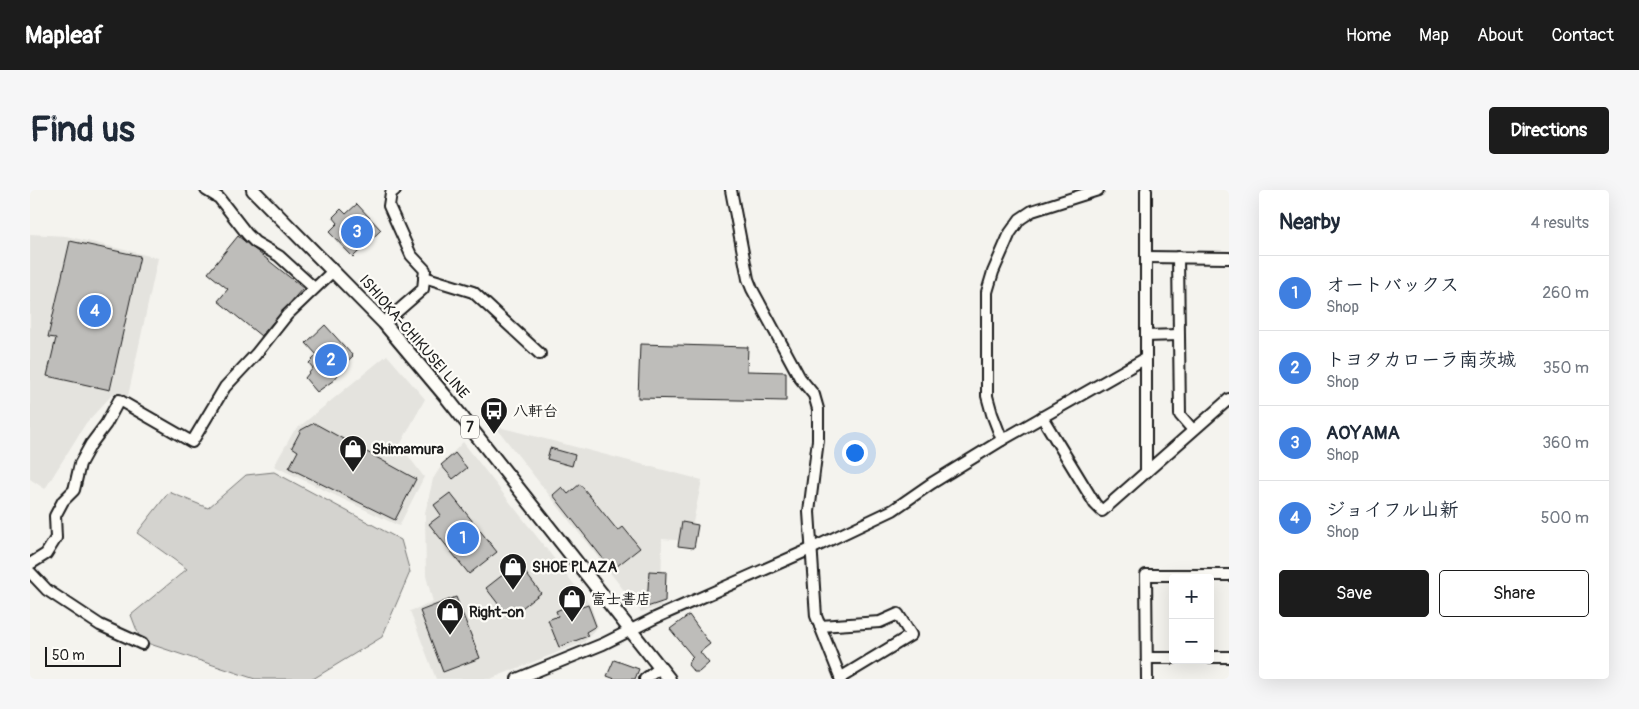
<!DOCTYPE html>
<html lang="en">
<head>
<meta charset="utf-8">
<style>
  body { margin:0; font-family:Pangolin,"Klee One",sans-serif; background:#f6f6f7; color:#1f2937 }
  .controls { position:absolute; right:15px; bottom:15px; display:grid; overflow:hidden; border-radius:5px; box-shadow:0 5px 20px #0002 }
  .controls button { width:45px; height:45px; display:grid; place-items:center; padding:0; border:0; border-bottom:1px solid #e0e1e3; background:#fff; color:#1f2937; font:25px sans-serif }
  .scale { position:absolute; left:15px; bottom:12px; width:76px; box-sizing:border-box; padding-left:5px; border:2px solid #1c1c1c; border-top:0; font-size:14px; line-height:18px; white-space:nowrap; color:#1c1c1c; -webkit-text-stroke:4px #fdfcf7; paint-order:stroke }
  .you { position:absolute; left:824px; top:262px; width:18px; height:18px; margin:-12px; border:4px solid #fff; border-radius:50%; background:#1a73e8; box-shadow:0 0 0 8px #1a73e833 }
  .badge { display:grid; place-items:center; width:32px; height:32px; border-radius:50%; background:#1c1c1c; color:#fff; font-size:16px; font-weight:700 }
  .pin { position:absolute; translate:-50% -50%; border:2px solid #fff; box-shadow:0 1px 5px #0006 }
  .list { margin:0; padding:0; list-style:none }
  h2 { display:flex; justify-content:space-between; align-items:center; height:65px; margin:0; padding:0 20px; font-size:21px }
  h2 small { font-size:16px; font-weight:400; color:#747a83 }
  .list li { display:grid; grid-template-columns:32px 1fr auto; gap:15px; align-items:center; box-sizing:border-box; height:75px; padding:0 20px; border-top:1px solid #e0e1e3 }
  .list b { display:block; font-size:19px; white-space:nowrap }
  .list p { margin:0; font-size:16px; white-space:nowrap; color:#747a83 }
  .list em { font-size:16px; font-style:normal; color:#747a83 }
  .actions { display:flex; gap:10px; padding:15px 20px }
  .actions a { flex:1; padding:11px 0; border:1px solid #1c1c1c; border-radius:5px; text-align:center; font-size:18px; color:#1c1c1c }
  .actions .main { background:#1c1c1c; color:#fff }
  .map { position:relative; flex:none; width:1199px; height:489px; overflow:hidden; border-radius:5px }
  header { display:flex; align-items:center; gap:30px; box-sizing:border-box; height:70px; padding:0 25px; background:#1c1c1c; color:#fff }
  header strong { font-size:24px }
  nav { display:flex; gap:28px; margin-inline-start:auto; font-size:18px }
  .intro { display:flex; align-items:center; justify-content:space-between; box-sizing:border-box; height:120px; padding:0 30px }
  h1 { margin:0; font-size:35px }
  .button { padding:12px 22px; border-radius:5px; background:#1c1c1c; color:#fff; font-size:18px; font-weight:700 }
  main { display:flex; gap:30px; padding:0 30px }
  aside { flex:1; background:#fff; border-radius:5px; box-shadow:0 5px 20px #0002 }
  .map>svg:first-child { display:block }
  .built { fill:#e4e3de }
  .green { fill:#d4d3cf; stroke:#787876 }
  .building { fill:#bebdba; stroke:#1c1c1c }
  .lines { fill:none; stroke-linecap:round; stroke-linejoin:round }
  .minor-casing { stroke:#1c1c1c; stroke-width:14 }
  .major-casing { stroke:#1c1c1c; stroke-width:16 }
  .minor { stroke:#fdfcf7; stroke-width:10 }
  .major { stroke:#fdfcf7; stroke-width:12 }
  .labels { text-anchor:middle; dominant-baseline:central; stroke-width:4.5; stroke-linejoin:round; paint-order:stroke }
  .shield { fill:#fdfcf7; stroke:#605f5e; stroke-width:1 }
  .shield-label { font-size:14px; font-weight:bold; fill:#1c1c1c }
  .street-label { font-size:15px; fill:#1c1c1c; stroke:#fdfcf7 }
  .poi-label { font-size:15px; font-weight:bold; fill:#1c1c1c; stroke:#fdfcf7; text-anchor:start }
</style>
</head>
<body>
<header>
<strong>Mapleaf</strong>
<nav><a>Home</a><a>Map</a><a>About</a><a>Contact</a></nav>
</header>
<div class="intro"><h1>Find us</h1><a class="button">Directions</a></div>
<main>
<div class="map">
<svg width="1199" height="489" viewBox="0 0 1199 489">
  <rect width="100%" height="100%" fill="#f4f3ee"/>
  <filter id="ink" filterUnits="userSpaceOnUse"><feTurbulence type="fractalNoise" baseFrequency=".02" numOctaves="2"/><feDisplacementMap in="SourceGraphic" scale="10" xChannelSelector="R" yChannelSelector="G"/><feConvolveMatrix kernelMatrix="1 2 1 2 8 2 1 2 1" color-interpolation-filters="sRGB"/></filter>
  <g filter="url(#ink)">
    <g class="built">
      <path d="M0 44 36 46 128 68 98 206 82 205 56 233 15 299 0 289Z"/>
      <path d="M357 165 395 209 370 255 394 287 369 336 244 276 264 241Z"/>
      <path d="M465 236 672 290 659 351 632 349 631 417 611 422Z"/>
      <path d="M433 252 561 416 568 437 554 452 460 489H406L380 421 403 412 396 386 395 323 403 289 413 273Z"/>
    </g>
    <path class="green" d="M244 282 371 350 380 382 352 447 283 489H225L111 451 101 425 157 379 107 343 139 302 178 318 216 285Z"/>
    <g class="building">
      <path d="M327 14 351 40 323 67 299 42 308 33 303 27 311 19 316 24Z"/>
      <path d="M208 46 273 98 231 146 188 111 198 99 178 83Z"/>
      <path d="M40 51 110 66 80 200 17 186 26 148 18 147Z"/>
      <path d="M295 135 323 166 309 179 311 181 304 190 287 202 275 188 283 178 279 173 287 165 276 153Z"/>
      <path d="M610 154 718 157 717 181 756 182V211L608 208Z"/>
      <path d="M284 233 386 289 365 330 259 278 268 261 262 257 271 240Z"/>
      <path d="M520 258 545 265 542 276 517 269Z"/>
      <path d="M425 263 437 278 423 289 411 275Z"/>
      <path d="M550 294 588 341 593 337 610 358 582 380 523 305 532 297 538 304Z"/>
      <path d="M420 303 467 362 439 384 399 334 411 325 404 315Z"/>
      <path d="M652 332 668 335 664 358 648 356Z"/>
      <path d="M488 373 511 403 479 428 456 398Z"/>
      <path d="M619 381 636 382 635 411 617 417Z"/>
      <path d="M426 407 450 468 413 482 390 421Z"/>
      <path d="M547 412 549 418 558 415 566 436 556 442 558 446 529 457 518 430 528 426 526 421Z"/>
      <path d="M659 425 680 454 670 462 679 473 669 482H664L658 475 659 471 663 467 640 439Z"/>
      <path d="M584 470 609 479 605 489H585L577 486Z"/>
    </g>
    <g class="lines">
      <defs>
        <g id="minor">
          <path d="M176 0 189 8 217 44 225 52 249 66 284 98"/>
          <path d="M701 0 718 89 722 99 770 188 784 205 788 219V250L779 322 785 412 786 426 811 489"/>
          <path d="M1116 0V282"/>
          <path d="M1116 67 1199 68"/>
          <path d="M1148 67 1150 225 1163 240"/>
          <path d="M394 87 443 102 510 164"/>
          <path d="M354 133 393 99 395 80 381 65 359 16 361 3 365 0"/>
          <path d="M1116 146 1148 145"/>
          <path d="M1012 227 1065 314 1072 321 1199 209"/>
          <path d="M972 250 962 224 957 206V102L963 82 980 43 990 29 1002 21 1068 0"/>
          <path d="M0 374 16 364 26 348 25 326 33 311 44 300 50 274 61 254 76 234 89 210 162 252 195 197 226 164 257 125 303 81"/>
          <path d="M0 382 17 400 70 435 112 454"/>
          <path d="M790 436 850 432 868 424 881 445 810 488"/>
          <path d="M1180 467H1199"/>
          <path d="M1117 468H1143"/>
          <path d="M487 489 573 454 625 428 783 358 863 320 902 293 972 250 1116 168"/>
          <path d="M615 489 630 478"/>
          <path d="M1117 489 1116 385H1199"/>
        </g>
        <path id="major" d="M223 0 354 133 417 208 639 489"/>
      </defs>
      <use href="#minor" class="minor-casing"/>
      <use href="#major" class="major-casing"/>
      <use href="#minor" class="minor"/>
      <use href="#major" class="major"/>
    </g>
  </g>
  <defs>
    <symbol id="bus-pin" viewBox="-11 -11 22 30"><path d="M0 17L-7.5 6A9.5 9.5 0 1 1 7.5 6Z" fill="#1c1c1c" stroke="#fdfcf7"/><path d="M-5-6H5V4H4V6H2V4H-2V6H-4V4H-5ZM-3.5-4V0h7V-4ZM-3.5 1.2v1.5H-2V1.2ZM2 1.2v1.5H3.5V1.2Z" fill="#fff"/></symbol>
    <symbol id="shop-pin" viewBox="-11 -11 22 30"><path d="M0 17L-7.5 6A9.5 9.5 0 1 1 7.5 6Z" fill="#1c1c1c" stroke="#fdfcf7"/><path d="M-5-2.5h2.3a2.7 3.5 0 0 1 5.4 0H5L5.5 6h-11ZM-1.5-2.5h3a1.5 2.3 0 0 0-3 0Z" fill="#fff"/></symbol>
  </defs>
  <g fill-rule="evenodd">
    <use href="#bus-pin" x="448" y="205" width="32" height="43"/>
    <use href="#shop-pin" x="307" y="243" width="32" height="43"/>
    <use href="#shop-pin" x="467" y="361" width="32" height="43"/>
    <use href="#shop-pin" x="526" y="393" width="32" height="43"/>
    <use href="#shop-pin" x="404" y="406" width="32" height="43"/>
  </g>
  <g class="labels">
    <rect class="shield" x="431" y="225.5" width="18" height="23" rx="4"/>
    <g class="shield-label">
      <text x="440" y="237">7</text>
    </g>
    <g class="street-label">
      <text transform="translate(384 147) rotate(49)">ISHIOKA-CHIKUSEI LINE</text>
    </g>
    <g class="poi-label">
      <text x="483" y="221">八軒台</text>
      <text x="342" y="259">Shimamura</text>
      <text x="502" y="377">SHOE PLAZA</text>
      <text x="561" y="409">富士書店</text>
      <text x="439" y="422">Right-on</text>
    </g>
  </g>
</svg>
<div class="controls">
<button>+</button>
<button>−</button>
</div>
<div class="scale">50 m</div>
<div class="you"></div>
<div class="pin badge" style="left:433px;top:348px;background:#3f7fe0">1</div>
<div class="pin badge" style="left:301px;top:170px;background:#3f7fe0">2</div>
<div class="pin badge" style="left:327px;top:42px;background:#3f7fe0">3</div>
<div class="pin badge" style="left:65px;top:121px;background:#3f7fe0">4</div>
</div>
<aside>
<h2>Nearby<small>4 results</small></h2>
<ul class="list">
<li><span class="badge" style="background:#3f7fe0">1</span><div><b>オートバックス</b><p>Shop</p></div><em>260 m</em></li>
<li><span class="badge" style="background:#3f7fe0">2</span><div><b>トヨタカローラ南茨城</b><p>Shop</p></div><em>350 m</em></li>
<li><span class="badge" style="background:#3f7fe0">3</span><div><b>AOYAMA</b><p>Shop</p></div><em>360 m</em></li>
<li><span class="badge" style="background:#3f7fe0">4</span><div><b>ジョイフル山新</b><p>Shop</p></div><em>500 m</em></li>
</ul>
<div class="actions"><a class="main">Save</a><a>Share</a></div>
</aside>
</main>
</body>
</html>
